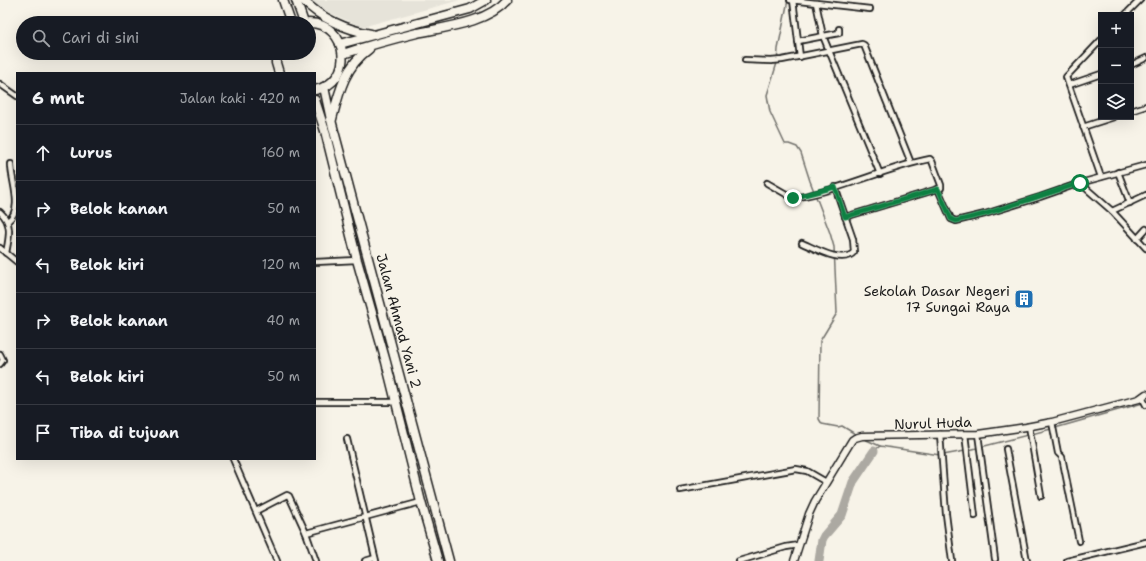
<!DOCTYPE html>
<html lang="id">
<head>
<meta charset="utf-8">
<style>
  body { margin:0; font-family:"Shantell Sans",sans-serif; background:#20242c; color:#f1f3f6 }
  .controls { position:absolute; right:12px; top:12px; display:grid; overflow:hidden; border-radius:0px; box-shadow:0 4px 16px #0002 }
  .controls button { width:36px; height:36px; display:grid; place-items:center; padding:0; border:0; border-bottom:1px solid #363941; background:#171b24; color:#f1f3f6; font:20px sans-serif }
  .stop { position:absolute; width:12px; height:12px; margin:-9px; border:3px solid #0b8043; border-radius:50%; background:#fff }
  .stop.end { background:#0b8043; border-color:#fff; box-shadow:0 1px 4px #0008 }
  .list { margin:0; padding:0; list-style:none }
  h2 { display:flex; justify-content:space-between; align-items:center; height:52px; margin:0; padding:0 16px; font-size:17px }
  h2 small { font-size:13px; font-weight:400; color:#9ea1a6 }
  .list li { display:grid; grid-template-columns:26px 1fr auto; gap:12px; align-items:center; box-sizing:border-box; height:56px; padding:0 16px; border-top:1px solid #363941 }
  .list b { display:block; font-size:15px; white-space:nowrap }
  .list em { font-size:13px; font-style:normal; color:#9ea1a6 }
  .icon { flex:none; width:22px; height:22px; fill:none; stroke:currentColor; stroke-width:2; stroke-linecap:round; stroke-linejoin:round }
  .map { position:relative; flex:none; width:1146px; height:561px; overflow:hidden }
  .search { position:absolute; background:#171b24; box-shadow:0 4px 16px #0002; left:16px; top:16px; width:300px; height:44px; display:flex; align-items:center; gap:10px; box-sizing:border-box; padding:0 14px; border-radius:22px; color:#9ea1a6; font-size:15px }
  .panel { position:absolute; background:#171b24; box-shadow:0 4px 16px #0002; left:16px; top:72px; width:300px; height:388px; border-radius:0px }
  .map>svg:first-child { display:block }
  .built { fill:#e6e3d9 }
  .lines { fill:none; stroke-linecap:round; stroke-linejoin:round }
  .stream { stroke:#72716c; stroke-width:1.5 }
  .river { stroke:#aca9a2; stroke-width:9 }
  .street-casing { stroke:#1c1c1c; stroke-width:8 }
  .secondary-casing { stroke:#1c1c1c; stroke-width:9 }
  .highway-casing { stroke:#1c1c1c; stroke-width:11 }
  .street { stroke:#f7f3e8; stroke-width:4.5 }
  .secondary { stroke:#f7f3e8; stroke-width:6 }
  .highway { stroke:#f7f3e8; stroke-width:8 }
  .route { stroke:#0b8043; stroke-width:5 }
  .labels { text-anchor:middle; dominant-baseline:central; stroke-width:3; stroke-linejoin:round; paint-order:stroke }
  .poi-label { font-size:14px; fill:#1c1c1c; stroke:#f7f3e8; text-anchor:end }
  .street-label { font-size:14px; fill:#1c1c1c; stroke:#f7f3e8 }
</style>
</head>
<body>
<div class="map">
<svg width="1146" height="561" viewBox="0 0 1146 561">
  <rect width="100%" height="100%" fill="#f7f3e8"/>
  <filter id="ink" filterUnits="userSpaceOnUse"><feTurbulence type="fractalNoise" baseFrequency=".025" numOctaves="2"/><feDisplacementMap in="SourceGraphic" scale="8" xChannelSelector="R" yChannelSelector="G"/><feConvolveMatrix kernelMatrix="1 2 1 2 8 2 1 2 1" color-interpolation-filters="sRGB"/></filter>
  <g filter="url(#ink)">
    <path class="built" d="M306 0H460L362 27 316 7Z"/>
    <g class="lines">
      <g class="stream">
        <path d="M788 0 778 49 777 63 767 95 770 112 785 144H789L797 147 801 153 810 181 830 233 834 247 837 313 820 341 819 419 822 424 838 427 842 426 857 435"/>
        <path d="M862 438 880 446"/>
        <path d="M969 450 1055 428 1143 403"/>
        <path d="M874 451 880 446 940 455"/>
        <path d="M943 455 965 451"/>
      </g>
      <path class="river" d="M819 561 822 540 824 536 842 515 853 482 874 451"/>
      <defs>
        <g id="street">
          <path d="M790 0 870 9"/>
          <path d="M793 0 800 57"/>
          <path d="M816 3 823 36 880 174"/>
          <path d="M1125 15 1140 0"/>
          <path d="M798 41 839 33V29"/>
          <path d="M745 60 771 61 782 60 862 44 864 45 911 163"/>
          <path d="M1131 65 1146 58"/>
          <path d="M0 84 17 96"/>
          <path d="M1069 85 1101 74"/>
          <path d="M1131 111 1146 106"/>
          <path d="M1083 127 1114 117"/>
          <path d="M1118 172 1130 203"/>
          <path d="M1101 177 1066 77 1101 40"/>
          <path d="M767 183 793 198C840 191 884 168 930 159L932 161 941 185V188L845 217"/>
          <path d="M1080 183 1112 211 1146 248"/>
          <path d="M938 189 951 219 956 221 985 214 1040 197 1080 183 1146 165"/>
          <path d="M1112 211 1146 195"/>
          <path d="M0 212C13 223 9 238 6 253"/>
          <path d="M8 221C24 208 11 182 11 164"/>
          <path d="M1137 239 1146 229"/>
          <path d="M802 243C814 248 843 265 854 252L853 239 835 187"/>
          <path d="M0 248 17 262"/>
          <path d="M315 262 357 260"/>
          <path d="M0 354 3 360 0 364"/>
          <path d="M1142 397 1146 405"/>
          <path d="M315 402H396"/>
          <path d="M1052 422 1058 453 1062 457 1079 541"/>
          <path d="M1029 426 1041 496"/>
          <path d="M940 434 946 514 952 561"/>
          <path d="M965 434 975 516"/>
          <path d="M978 434 995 559"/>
          <path d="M347 439 376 561"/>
          <path d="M1006 449 1027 561"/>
          <path d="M233 459 277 561"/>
          <path d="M680 490 796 469 807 471 826 482"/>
          <path d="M256 511 287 495 289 496 306 533 316 561"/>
          <path d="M306 533 421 502"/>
          <path d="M365 561 375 558"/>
          <path d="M739 561 786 547 799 545"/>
          <path d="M1067 561 1146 542"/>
        </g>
        <path id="secondary" d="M794 561 809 514 815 501 852 440 855 438 862 436 978 434 1026 427 1052 422 1120 404 1139 399 1146 394"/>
        <g id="highway">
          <path d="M283 0 291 23"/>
          <path d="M296 0 304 23"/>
          <path d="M303 0C320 18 347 30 371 34"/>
          <path d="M309 23C349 23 356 82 315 90"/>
          <path d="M340 44 470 9 486 0"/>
          <path d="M276 53V63L279 73"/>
          <path d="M343 54C367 46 392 39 417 33 445 27 487 23 507 0"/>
          <path d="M324 87 331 120 449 561"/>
          <path d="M315 100 325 131 357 260 386 362 421 502 438 561"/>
          <path d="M332 119C339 92 345 66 369 49"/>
        </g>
      </defs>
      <use href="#street" class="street-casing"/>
      <use href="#secondary" class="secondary-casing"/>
      <use href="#highway" class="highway-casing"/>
      <use href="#street" class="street"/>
      <use href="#secondary" class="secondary"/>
      <use href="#highway" class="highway"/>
    </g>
  </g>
  <g class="lines" filter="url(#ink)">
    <path class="route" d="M793 198 835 187 845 217 938 189 951 219 956 221 985 214 1080 183"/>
  </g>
  <defs>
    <symbol id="building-square" viewBox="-11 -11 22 22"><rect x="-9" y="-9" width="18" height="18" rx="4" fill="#1f6fb2" stroke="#f7f3e8"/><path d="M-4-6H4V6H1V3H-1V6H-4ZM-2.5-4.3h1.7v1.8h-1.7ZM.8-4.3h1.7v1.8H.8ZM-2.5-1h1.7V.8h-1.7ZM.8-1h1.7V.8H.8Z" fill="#fff"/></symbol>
  </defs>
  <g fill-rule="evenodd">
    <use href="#building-square" x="1013" y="288" width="22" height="22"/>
  </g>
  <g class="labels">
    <g class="poi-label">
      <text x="1010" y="291">Sekolah Dasar Negeri<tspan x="1010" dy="16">17 Sungai Raya</tspan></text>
    </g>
    <g class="street-label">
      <text transform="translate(399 321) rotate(75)">Jalan Ahmad Yani 2</text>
      <text transform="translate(933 423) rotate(-2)">Nurul Huda</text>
    </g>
  </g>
</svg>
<div class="controls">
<button>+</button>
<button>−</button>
<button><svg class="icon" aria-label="layers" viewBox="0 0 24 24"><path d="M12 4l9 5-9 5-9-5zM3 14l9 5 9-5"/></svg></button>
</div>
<div class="stop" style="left:1080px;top:183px"></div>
<div class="stop end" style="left:793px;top:198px"></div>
<div class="search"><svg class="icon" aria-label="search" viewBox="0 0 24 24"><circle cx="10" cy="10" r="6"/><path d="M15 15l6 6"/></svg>Cari di sini</div>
<section class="panel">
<h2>6 mnt<small>Jalan kaki · 420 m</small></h2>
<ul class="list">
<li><svg class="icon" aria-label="ahead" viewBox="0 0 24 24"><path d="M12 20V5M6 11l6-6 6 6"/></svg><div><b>Lurus</b></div><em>160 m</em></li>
<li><svg class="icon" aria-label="right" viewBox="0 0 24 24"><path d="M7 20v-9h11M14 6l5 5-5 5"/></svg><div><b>Belok kanan</b></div><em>50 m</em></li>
<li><svg class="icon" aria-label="left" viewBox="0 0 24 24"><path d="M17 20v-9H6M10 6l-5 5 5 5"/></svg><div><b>Belok kiri</b></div><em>120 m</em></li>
<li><svg class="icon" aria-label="right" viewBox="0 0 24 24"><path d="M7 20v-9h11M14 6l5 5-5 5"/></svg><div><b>Belok kanan</b></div><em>40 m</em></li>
<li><svg class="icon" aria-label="left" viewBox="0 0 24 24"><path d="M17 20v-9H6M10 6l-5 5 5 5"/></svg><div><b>Belok kiri</b></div><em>50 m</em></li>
<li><svg class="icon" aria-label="arrive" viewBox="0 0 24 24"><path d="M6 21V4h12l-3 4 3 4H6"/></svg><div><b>Tiba di tujuan</b></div></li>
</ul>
</section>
</div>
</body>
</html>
